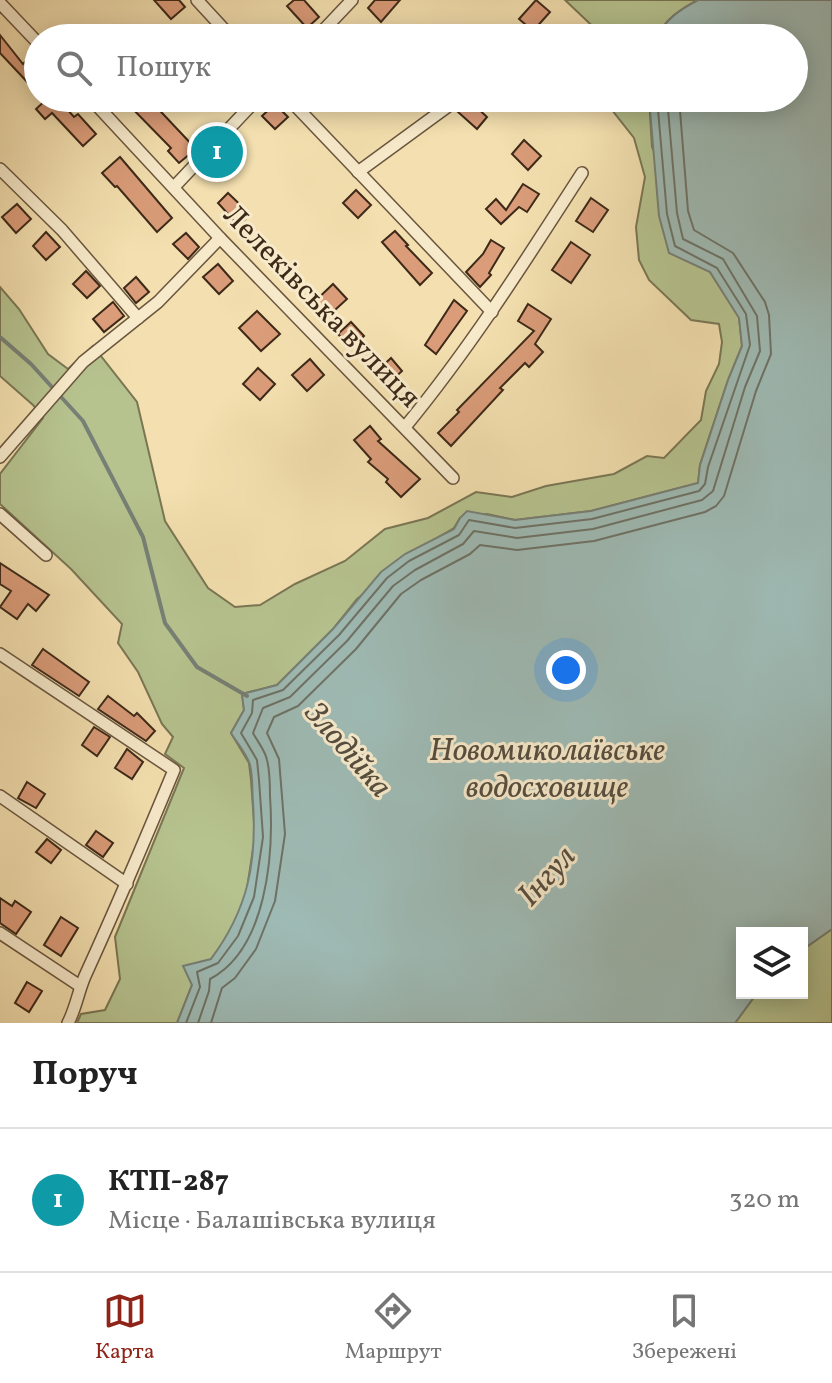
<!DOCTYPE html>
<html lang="uk">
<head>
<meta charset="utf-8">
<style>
  body { margin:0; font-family:Vollkorn,serif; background:#f2f2f2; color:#222 }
  .controls { position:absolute; right:24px; bottom:24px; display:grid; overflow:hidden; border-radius:0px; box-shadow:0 4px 20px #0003 }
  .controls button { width:72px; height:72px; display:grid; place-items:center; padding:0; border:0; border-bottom:2px solid #e0e0e0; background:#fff; color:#222; font:40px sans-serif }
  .you { position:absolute; left:566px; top:670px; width:28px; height:28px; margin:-20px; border:6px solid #fff; border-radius:50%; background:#1a73e8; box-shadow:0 0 0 12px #1a73e833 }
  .badge { display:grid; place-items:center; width:52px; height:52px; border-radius:50%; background:#8f2418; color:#fff; font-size:26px; font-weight:700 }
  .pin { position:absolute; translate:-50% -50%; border:4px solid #fff; box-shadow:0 2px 8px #0006 }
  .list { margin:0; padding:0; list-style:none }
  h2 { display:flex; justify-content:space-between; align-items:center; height:104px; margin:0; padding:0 32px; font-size:34px }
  h2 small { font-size:26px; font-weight:400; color:#767676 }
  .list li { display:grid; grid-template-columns:52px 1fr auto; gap:24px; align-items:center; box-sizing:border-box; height:144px; padding:0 32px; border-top:2px solid #e0e0e0 }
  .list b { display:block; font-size:30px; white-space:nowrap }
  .list p { margin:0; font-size:26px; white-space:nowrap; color:#767676 }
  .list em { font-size:26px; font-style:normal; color:#767676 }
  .icon { flex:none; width:44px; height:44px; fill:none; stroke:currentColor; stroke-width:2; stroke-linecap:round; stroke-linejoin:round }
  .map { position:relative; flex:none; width:832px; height:1023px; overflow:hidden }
  .search { position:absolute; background:#fff; box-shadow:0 4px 20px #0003; left:24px; right:24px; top:24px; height:88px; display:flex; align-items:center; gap:20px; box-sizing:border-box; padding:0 28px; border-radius:44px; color:#767676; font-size:30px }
  .sheet { height:248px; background:#fff }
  nav { display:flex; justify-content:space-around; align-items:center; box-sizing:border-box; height:112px; border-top:2px solid #e0e0e0; background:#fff; font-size:22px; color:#767676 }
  nav a { display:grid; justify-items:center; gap:4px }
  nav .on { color:#8f2418 }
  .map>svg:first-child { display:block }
  .green { fill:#b6c38f; stroke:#7a7654; stroke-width:2 }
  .water { fill:#9ebab4; stroke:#778076; stroke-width:2 }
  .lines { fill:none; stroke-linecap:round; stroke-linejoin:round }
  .shore { stroke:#6e7266; stroke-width:2 }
  .stream { stroke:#778076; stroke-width:4 }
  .building { fill:#da9c79; stroke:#3d2918; stroke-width:2 }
  .minor-casing { stroke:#6a563e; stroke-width:14 }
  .minor { stroke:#f7eacb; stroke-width:11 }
  .labels { text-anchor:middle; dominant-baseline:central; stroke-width:6; stroke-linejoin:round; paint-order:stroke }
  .street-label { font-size:30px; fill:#3d2918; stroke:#f7eacb }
  .water-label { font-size:32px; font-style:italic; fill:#554d3f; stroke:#f7eacb }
</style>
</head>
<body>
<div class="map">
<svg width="832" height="1023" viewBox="0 0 832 1023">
  <rect width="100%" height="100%" fill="#f3dfaf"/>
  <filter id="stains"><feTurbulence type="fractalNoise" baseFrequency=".0025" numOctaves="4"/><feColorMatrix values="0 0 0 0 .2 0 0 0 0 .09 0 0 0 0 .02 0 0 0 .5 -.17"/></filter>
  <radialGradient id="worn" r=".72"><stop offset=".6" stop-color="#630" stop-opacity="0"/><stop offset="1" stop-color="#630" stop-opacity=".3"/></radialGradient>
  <g class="green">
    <path d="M565 0H698C679 10 666 19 656 38H605Z"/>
    <path d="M612 98H649L652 147 710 272 739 317 742 346 728 380 700 465 698 483 591 511 515 520 487 514 460 518 454 528 437 538 357 599 333 629 277 685 242 694 244 710 231 733 249 763 251 780 255 836 246 895 231 932 192 985 177 1023H77L81 1014 105 1010 120 979 115 937 184 768 165 754 173 737 162 724 138 672 118 643 122 624 71 569 0 504V474L43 418 33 405 0 376V287L19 309 48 354 68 369 93 346 137 402 165 521 208 588 235 607 260 605 295 584 345 561 385 529 428 518 476 492 512 497 546 486 614 474 647 456 664 458 701 420 706 391 719 364 722 342 719 324 691 320 649 280 639 260 636 227 645 177 634 138 608 105Z"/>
    <path d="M832 929V1023H735L757 993H802V950Z"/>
  </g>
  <path class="water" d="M698 0H832V929L802 950V933H742V993H757L735 1023H177L192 985 183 966 211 959C248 909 257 863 253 802 252 790 253 777 250 765 247 754 237 743 231 733L244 710 242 694 277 685 333 629 381 572 405 554 454 529 460 518 467 511 515 520 591 511 698 483 700 465 728 380 742 346 739 318 710 272 669 253 659 216 649 98H794V38H656C666 19 679 10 698 0Z"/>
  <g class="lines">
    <g class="shore">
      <path d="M186 1023 200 987 197 972 218 963 238 936 254 897 263 837 259 780 257 760 241 733 252 713 253 700 283 690 339 635 387 578 409 561 459 535 469 520 515 528 592 519 699 491 705 484 708 467 750 345 746 314 717 268 675 246 667 214 657 98"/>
      <path d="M198 1023 209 991 210 979C267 949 274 854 270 796 270 785 270 771 267 760 265 750 257 741 253 733L263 708 290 697 347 641 393 586 415 570 463 544 474 531 517 538 593 529 702 500 713 491 745 387 760 351 757 316 723 259 683 239 677 213 667 98"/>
      <path d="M211 1023 222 988 235 978 256 949 275 901 285 834 279 759 267 733 274 717 298 706 356 649 401 594 421 580 470 554 480 545 517 550 594 541 705 512 716 506 724 496 756 391 771 354 769 315 765 302 733 253 694 230 688 211 679 98"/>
    </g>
    <path class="stream" d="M0 337 31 364 83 421 143 537 165 623 197 667 247 696"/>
  </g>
  <g class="building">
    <path d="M154 0H179L185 7 171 19Z"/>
    <path d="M294 0H304L319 17 307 28 287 6Z"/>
    <path d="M375 0H400L381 22 368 8Z"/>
    <path d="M536 0 550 12 533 31 519 19Z"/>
    <path d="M0 35 23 64 29 58 38 68V80L31 86 0 53Z"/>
    <path d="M48 98H57L74 117 78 114 96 134 83 146 52 113 45 119 36 109Z"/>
    <path d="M122 98H148L196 149 179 163 168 151 171 148Z"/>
    <path d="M469 100 487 117 477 129 458 112Z"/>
    <path d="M275 104 288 117 275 129 262 116Z"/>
    <path d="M524 140 541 156 528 170 512 154Z"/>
    <path d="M120 157 172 218 157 232 117 186 115 187 102 173Z"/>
    <path d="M523 184 539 194 527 212 519 207 501 224 486 209 496 199 506 210Z"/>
    <path d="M356 190 371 205 358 218 343 203Z"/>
    <path d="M228 193 250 214 239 226 218 203Z"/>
    <path d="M591 198 608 210 593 232 576 221Z"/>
    <path d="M17 204 31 219 16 233 2 217Z"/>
    <path d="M395 231 408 245 406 246 432 273 420 285 382 242Z"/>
    <path d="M46 232 60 247 46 260 33 246Z"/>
    <path d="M186 233 199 247 188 259 173 244Z"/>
    <path d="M491 240 504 248 489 273 491 275 480 287 466 272 483 254Z"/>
    <path d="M571 242 590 255 571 283 552 270Z"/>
    <path d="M218 264 233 281 219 294 203 277Z"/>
    <path d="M86 271 100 286 87 298 73 284Z"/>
    <path d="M136 277 149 292 136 303 124 288Z"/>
    <path d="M333 284 347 299 325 319 311 305Z"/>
    <path d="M454 300 467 311 436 354 425 345Z"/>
    <path d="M113 302 124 316 104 332 93 319Z"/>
    <path d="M528 304 551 319 535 344 543 352 529 367 525 363 500 388 503 390 451 446 438 433 459 412 457 410 534 331 518 321Z"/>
    <path d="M257 311 280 334 261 351 239 328Z"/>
    <path d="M351 322 364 336 351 348 338 334Z"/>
    <path d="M391 358 402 371 385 387 374 374Z"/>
    <path d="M310 359 324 375 307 391 292 375Z"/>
    <path d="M258 368 275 384 260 400 243 384Z"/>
    <path d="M370 426 381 439 378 441 420 479 401 497 386 482 388 479 368 462 371 459 354 440Z"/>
    <path d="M0 563 49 595 36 611 28 604 17 619 0 607 11 591 0 584Z"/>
    <path d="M43 649 89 682 79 696 32 665Z"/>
    <path d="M108 696 134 716 137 713 155 731 146 741 98 709Z"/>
    <path d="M94 727 110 737 97 756 82 745Z"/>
    <path d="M127 749 143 762 132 779 115 768Z"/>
    <path d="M27 782 45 794 36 808 18 798Z"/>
    <path d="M96 831 113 843 103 857 86 845Z"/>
    <path d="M47 839 61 850 51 863 36 852Z"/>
    <path d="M0 898 12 906 15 901 31 912 16 934 0 923Z"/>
    <path d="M61 917 78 928 61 956 44 945Z"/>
    <path d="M27 982 42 991 29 1012 15 1003Z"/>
  </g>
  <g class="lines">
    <defs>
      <g id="minor">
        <path d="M197 0 232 38"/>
        <path d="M0 3 38 43"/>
        <path d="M316 38 352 0"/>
        <path d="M90 98 220 238 453 478"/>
        <path d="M288 98 492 312"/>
        <path d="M0 169 62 230 138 318"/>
        <path d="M358 172 451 104"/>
        <path d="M174 187 258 98"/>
        <path d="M405 427C471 347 526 260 582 173"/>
        <path d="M0 457 83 362 158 302 220 238"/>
        <path d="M0 514 46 555"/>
        <path d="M0 654 174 770C145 840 116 908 85 976 78 992 76 1008 68 1023"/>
        <path d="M0 796 127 884"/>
        <path d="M0 933 80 986"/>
      </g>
    </defs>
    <use href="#minor" class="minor-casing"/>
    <use href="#minor" class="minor"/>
  </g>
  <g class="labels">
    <g class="street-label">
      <text transform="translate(321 307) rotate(46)">Лелеківська вулиця</text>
    </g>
    <g class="water-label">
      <text transform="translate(347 751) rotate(49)">Злодійка</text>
      <text x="547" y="752">Новомиколаївське<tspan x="547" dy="37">водосховище</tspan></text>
      <text transform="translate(548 877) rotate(-48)">Інгул</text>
    </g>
  </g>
  <rect width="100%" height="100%" filter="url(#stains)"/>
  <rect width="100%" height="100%" fill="url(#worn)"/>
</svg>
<div class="controls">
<button><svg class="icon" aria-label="layers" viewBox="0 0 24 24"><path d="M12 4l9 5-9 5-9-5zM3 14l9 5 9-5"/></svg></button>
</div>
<div class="you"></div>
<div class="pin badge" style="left:217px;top:152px;background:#0f9aa8">1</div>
<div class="search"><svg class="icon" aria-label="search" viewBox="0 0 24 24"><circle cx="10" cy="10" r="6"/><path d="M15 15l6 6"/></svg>Пошук</div>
</div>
<section class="sheet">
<h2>Поруч<small></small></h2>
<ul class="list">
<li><span class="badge" style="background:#0f9aa8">1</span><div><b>КТП-287</b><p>Місце · Балашівська вулиця</p></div><em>320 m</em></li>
</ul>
</section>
<nav>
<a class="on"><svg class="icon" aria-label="map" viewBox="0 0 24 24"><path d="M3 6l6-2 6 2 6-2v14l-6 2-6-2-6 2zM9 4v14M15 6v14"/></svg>Карта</a>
<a><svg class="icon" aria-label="directions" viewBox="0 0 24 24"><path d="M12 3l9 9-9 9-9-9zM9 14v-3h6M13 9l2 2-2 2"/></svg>Маршрут</a>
<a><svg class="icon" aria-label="saved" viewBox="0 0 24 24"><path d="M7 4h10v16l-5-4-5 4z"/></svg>Збережені</a>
</nav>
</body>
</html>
